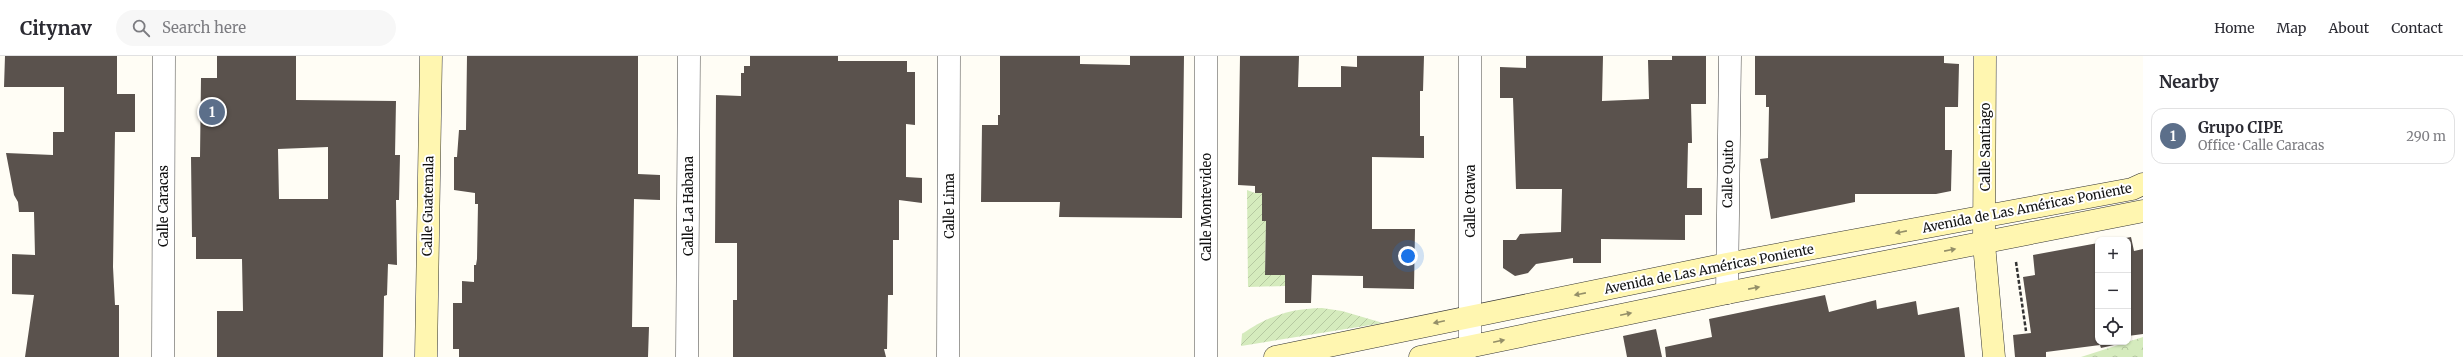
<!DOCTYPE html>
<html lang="en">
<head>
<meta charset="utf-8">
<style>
  body { margin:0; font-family:Merriweather,serif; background:#f7f7f7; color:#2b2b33 }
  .controls { position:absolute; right:12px; bottom:12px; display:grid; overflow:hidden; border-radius:8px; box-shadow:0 1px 3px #0004 }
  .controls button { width:36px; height:36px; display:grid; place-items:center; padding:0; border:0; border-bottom:1px solid #e1e1e2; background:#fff; color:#2b2b33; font:20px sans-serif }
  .you { position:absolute; left:1408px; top:200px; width:14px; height:14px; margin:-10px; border:3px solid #fff; border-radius:50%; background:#1a73e8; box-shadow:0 0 0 6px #1a73e833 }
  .badge { display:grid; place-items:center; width:26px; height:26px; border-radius:50%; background:#0b8043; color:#fff; font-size:13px; font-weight:700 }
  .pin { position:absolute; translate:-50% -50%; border:2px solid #fff; box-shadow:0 1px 4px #0006 }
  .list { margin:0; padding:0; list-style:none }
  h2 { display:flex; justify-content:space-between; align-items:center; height:52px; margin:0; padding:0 16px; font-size:17px }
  h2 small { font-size:13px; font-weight:400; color:#7c7c81 }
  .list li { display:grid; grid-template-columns:26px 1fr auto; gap:12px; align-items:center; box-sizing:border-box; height:56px; margin:0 8px 8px; padding:0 8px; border:1px solid #e1e1e2; border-radius:12px }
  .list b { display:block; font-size:15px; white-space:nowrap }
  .list p { margin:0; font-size:13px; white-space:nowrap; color:#7c7c81 }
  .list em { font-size:13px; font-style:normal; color:#7c7c81 }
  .icon { flex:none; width:22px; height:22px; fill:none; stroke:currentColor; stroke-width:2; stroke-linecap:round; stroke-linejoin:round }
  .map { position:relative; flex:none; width:2143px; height:301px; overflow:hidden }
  header { display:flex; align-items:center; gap:24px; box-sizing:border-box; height:56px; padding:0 20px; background:#fff; border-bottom:1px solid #e1e1e2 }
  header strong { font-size:19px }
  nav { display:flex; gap:22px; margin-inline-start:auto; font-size:14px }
  .search { width:280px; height:36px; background:#f7f7f7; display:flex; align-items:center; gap:10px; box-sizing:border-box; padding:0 14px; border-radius:22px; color:#7c7c81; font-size:15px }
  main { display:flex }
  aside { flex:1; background:#fff }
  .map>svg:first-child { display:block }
  .park { fill:url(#park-crowns) }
  .garden { fill:url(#garden-furrows) }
  .building { fill:#5a524d; fill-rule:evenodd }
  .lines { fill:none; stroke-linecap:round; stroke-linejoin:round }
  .street-casing { stroke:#444; stroke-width:23 }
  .secondary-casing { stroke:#333; stroke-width:23 }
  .path { stroke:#333; stroke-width:2.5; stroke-dasharray:4 2; stroke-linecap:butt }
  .street { stroke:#fff; stroke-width:22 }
  .secondary { stroke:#fff6b0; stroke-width:22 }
  .oneway { fill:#948f68 }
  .labels { text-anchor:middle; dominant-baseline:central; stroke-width:4; stroke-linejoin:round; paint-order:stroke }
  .street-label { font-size:13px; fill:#111; stroke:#fff }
</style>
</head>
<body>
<header>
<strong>Citynav</strong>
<div class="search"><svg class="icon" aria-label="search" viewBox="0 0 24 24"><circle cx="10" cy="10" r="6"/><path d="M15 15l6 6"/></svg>Search here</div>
<nav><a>Home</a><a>Map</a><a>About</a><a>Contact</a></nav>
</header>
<main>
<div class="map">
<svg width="2143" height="301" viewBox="0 0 2143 301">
  <defs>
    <pattern id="park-crowns" width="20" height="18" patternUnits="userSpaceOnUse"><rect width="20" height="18" fill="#d5ebbd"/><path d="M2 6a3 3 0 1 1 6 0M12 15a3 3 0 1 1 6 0" fill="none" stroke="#b6c8a1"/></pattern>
    <pattern id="garden-furrows" width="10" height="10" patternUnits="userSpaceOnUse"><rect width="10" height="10" fill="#d5ebbd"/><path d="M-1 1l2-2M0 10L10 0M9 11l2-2" fill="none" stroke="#b6c8a1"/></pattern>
  </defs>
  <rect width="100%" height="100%" fill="#fffdf5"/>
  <path class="park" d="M2143 281V301H2081Z"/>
  <g class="garden">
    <path d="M1247 134 1255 137H1267L1262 151V165H1266L1265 218 1285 219V230L1248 231Z"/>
    <path d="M1322 252 1342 255 1383 267 1241 290 1242 278C1269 260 1288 253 1322 252Z"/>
  </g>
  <g class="building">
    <path d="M5 0H117V38H135V76H115L113 211 115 249H119V301H25L34 239 12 238V198L35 199 34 156H19L18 146 14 139 6 97 53 99V76H64V31H4Z"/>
    <path d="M217 0H296V44L396 45 395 99H400L399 144H396L397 209 388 208 387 239 384 240 383 301H217V255H243L242 203H196V181H192L191 101H200L201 22H217ZM328 91V143H279L278 93Z"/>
    <path d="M467 0H638V118L660 119V144L634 143 632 271H649L648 301H459V293H453V247H462V225L474 226V209H476L477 203 478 148H475V137L454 134V101H457L459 74H466Z"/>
    <path d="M750 0H838V5H907V16H915V69L906 68V121L922 122V147L899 144V184H893V239H888L887 293H884L886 301H733V244H737V187H715L716 39 741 40V17H744V10H750Z"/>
    <path d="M1000 0H1080V8L1130 9V0H1184L1182 162 1059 161 1060 146H981L982 69H998V59H1000Z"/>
    <path d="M1240 0H1299L1298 31H1341V10L1357 11V0H1424L1423 35H1420V80H1424V102L1372 101V173H1415L1414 233 1363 232V220L1312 219 1311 247H1285V219H1265L1266 165H1262V137H1255V130L1238 129Z"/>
    <path d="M1526 0H1603L1602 45 1649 43 1648 4H1672V0H1706V48H1691L1692 87H1688L1687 132H1702V159H1685V184L1601 183V207H1573V202L1536 208 1528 217 1515 220 1503 212V184H1516L1520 178 1561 176 1562 133H1516L1513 42H1500V11L1526 12Z"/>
    <path d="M1755 0H1944V7L1959 8 1958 51H1945V94H1952L1951 135 1936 138H1855V146L1771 163 1760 103 1768 102 1769 51H1766V39H1755Z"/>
    <path d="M2131 181 2134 195 2143 193V278L2128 280V184H2115Z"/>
    <path d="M2098 187V286H2127L2101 292 2100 289 2046 296V301H2015L2013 279 2031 277 2023 221 2035 219 2033 199Z"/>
    <path d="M1825 239 1829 256 1876 244 1877 253 1916 245 1918 259 1959 251 1965 301H1666L1665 291 1712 281 1709 263Z"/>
    <path d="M1656 273 1662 301H1627L1623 280Z"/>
  </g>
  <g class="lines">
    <defs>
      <g id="street">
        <path d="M1727 237 1730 0"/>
        <path d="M1470 291V0"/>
        <path d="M163 301 164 0"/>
        <path d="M687 301 689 0"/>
        <path d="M948 301 949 0"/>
        <path d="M1206 301V0"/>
      </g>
      <g id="secondary">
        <path d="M1985 0 1984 188 1994 301"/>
        <path d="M426 301 431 0"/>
        <path d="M1275 301 1727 208 2132 133 2143 128"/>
        <path d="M1420 301 1727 237 2143 155"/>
      </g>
    </defs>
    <use href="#street" class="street-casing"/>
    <use href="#secondary" class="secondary-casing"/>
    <path class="path" d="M2016 206 2026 275"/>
    <use href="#street" class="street"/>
    <use href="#secondary" class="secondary"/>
  </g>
  <defs><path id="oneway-solid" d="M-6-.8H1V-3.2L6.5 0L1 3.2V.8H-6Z"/></defs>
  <g class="oneway">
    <use href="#oneway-solid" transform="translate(1901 176) rotate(169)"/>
    <use href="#oneway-solid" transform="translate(1950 194) rotate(-11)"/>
    <use href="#oneway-solid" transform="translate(1754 232) rotate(-11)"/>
    <use href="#oneway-solid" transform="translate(1580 238) rotate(169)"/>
    <use href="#oneway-solid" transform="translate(1626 258) rotate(-12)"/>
    <use href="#oneway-solid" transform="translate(1439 266) rotate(168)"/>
    <use href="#oneway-solid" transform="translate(1499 285) rotate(-12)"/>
  </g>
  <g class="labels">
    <g class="street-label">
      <text transform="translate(1985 91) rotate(-90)">Calle Santiago</text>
      <text transform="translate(1728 118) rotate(-89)">Calle Quito</text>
      <text transform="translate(1470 145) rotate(-90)">Calle Otawa</text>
      <text transform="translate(163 150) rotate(-90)">Calle Caracas</text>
      <text transform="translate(428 150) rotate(-89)">Calle Guatemala</text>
      <text transform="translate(688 150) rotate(-90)">Calle La Habana</text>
      <text transform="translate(949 150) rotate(-90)">Calle Lima</text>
      <text transform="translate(1206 151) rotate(-90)">Calle Montevideo</text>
      <text transform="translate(2027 152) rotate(-11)">Avenida de Las Américas Poniente</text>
      <text transform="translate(1709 213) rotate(-11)">Avenida de Las Américas Poniente</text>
    </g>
  </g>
</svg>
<div class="controls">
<button>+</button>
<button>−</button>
<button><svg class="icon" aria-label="locate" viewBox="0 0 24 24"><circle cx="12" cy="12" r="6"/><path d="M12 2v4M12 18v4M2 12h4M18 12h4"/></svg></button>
</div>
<div class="you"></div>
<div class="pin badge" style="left:212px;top:56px;background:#5c6f8a">1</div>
</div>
<aside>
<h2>Nearby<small></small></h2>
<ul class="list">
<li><span class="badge" style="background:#5c6f8a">1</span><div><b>Grupo CIPE</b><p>Office · Calle Caracas</p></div><em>290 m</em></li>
</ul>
</aside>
</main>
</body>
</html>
